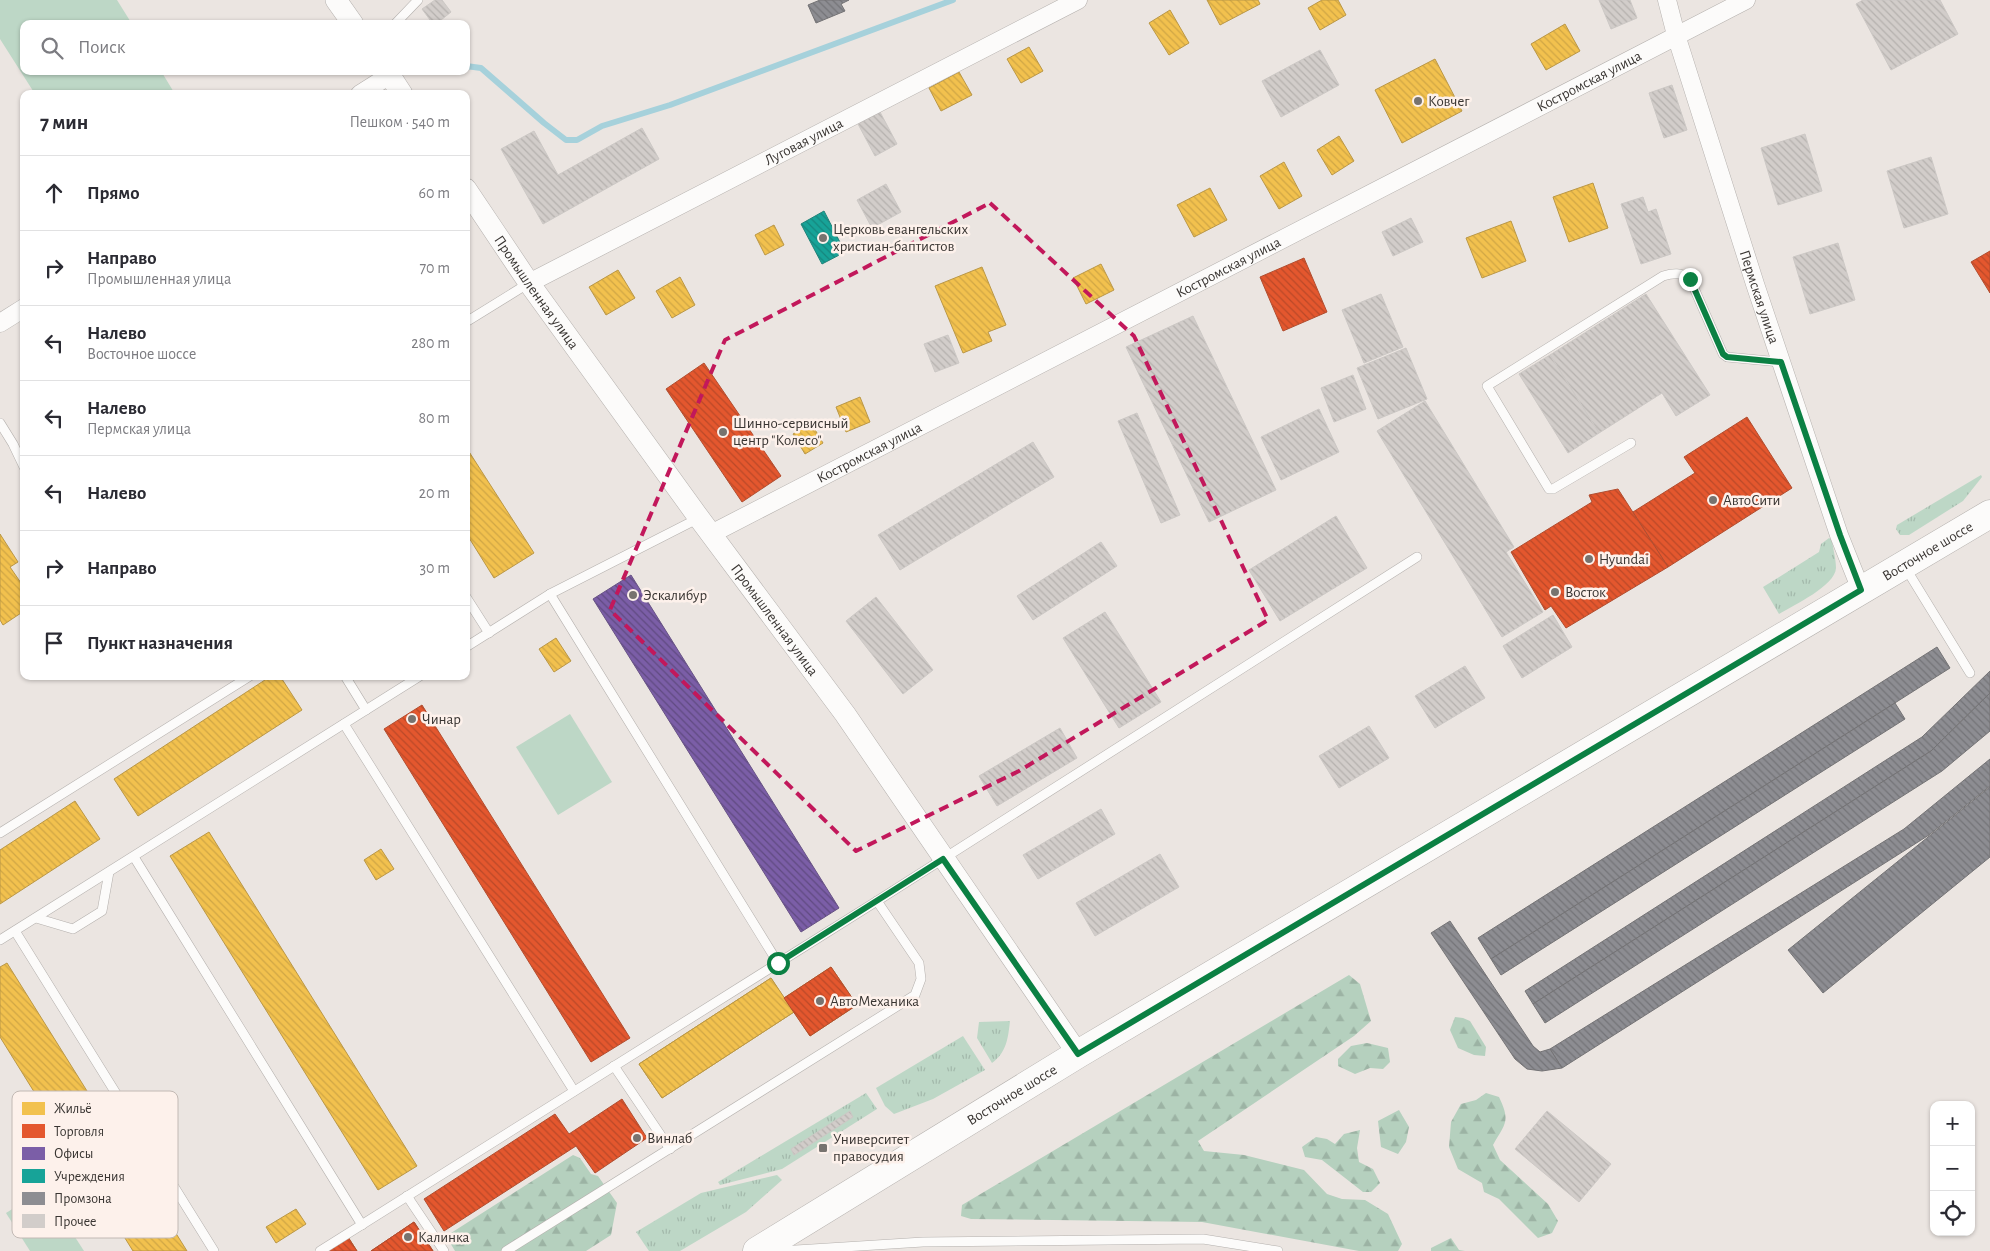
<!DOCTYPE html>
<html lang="ru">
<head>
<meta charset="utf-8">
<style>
  body { margin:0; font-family:"Alegreya Sans",sans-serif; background:#f2f2f3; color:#2b2b33 }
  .controls { position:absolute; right:15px; bottom:15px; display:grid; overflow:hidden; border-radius:10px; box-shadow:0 1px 4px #0004 }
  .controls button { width:45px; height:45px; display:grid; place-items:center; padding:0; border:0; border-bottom:1px solid #e1e1e2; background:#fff; color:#2b2b33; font:25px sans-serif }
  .stop { position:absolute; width:15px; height:15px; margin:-11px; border:4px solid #0b8043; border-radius:50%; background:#fff }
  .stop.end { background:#0b8043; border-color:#fff; box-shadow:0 1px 5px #0008 }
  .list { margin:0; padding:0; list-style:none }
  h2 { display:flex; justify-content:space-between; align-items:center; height:65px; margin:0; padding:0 20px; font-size:21px }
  h2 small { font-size:16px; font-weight:400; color:#7c7c81 }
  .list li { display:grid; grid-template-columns:32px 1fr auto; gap:15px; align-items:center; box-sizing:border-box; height:75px; padding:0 20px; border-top:1px solid #e1e1e2 }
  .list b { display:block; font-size:19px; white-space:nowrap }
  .list p { margin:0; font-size:16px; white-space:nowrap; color:#7c7c81 }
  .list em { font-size:16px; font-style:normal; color:#7c7c81 }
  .icon { flex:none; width:28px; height:28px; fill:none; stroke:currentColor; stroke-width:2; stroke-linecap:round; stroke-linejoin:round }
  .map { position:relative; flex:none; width:1990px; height:1251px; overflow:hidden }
  .search { position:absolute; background:#fff; box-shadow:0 1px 4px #0004; left:20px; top:20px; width:450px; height:55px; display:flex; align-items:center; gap:12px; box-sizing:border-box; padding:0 18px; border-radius:10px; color:#7c7c81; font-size:19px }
  .panel { position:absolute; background:#fff; box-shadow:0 1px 4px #0004; left:20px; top:90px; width:450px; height:590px; border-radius:10px }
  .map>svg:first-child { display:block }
  .grass { fill:url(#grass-tufts) }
  .forest { fill:url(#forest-firs) }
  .pitch { fill:#bdd7c6 }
  .homes { fill:url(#homes-back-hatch); stroke:#ba9746 }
  .shops { fill:url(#shops-back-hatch); stroke:#b14d2f }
  .offices { fill:url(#offices-back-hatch); stroke:#675284 }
  .public { fill:url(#public-back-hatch); stroke:#218279 }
  .industry { fill:url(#industry-back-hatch); stroke:#747375 }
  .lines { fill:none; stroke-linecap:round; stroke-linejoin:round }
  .stream { stroke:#a6d1db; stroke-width:6 }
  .building { fill:url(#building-back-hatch); stroke:#ccc8c5 }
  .service-casing { stroke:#b4b0ad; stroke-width:10 }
  .minor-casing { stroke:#b4b0ad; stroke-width:19 }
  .tertiary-casing { stroke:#b4b0ad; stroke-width:22 }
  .primary-casing { stroke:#b4b0ad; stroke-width:29 }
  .service { stroke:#fcfbfa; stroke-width:9 }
  .minor { stroke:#fcfbfa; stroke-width:18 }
  .tertiary { stroke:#fcfbfa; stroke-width:21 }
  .primary { stroke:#fcfbfa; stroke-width:28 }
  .route { stroke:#0b8043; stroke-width:6 }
  .marked { fill:none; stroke:#c2185b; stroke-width:4; stroke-dasharray:10 6; stroke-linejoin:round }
  .poi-dot { fill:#77736f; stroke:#fdf1eb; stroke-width:2 }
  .labels { text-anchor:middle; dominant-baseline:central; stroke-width:5; stroke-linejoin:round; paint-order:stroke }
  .street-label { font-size:15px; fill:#393532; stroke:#fdf1eb }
  .poi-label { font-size:15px; fill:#393532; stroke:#fdf1eb; text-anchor:start }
  .key { fill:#fdf1eb; stroke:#c2b9b4; stroke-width:1 }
  .key-label { font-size:14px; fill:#393532 }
</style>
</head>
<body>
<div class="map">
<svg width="1990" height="1251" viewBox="0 0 1990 1251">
  <defs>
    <pattern id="grass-tufts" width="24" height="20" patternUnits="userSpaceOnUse" patternTransform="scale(1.25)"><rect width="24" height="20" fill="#bdd7c6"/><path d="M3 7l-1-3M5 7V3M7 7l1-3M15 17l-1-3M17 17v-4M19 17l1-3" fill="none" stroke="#a3b9ab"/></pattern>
    <pattern id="forest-firs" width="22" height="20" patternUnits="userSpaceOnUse" patternTransform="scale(1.25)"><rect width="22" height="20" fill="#b5d0be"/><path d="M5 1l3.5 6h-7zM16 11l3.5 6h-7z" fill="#9cb3a4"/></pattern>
    <pattern id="homes-back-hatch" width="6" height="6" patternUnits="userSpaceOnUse" patternTransform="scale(1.25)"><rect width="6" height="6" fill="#f2c14e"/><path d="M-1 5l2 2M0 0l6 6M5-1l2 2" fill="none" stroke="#d0a645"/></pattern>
    <pattern id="shops-back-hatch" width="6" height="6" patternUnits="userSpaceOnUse" patternTransform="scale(1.25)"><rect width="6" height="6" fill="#e4572e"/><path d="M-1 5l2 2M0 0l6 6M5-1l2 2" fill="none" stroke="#ba4928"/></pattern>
    <pattern id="offices-back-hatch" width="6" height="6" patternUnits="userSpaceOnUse" patternTransform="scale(1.25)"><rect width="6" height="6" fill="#7b5ea7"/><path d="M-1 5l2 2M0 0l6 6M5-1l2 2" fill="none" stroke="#604a81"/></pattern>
    <pattern id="public-back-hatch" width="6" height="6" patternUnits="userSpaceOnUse" patternTransform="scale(1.25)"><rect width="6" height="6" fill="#17a398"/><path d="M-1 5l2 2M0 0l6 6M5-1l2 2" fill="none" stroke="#16867d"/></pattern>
    <pattern id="industry-back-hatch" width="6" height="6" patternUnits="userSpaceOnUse" patternTransform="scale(1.25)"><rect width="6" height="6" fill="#8d8d92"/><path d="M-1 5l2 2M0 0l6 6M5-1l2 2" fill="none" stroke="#747478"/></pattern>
    <pattern id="building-back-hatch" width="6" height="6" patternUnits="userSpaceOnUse" patternTransform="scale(1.25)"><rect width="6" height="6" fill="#d2cdca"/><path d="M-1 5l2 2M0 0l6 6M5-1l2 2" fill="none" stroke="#b5b1ae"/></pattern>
  </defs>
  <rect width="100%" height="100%" fill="#ebe5e1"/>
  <g class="grass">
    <path d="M1981 475 1982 477 1963 501 1909 535H1900L1896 529 1897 525Z"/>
    <path d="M1829 538 1832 540C1833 549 1836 559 1836 568 1835 586 1794 605 1779 614L1763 587 1819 552 1821 544Z"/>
    <path d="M1010 1021C1008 1038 1007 1052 992 1063L977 1038 979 1022Z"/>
    <path d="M963 1036 985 1070 933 1099 894 1114 885 1106 876 1088Z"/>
    <path d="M866 1093 877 1109 782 1169 720 1185 718 1182Z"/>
    <path d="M777 1175 782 1180 746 1212 680 1251H649L636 1232 701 1193Z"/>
  </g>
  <g class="forest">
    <path d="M1349 975 1360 984 1371 1021 1354 1036 1198 1141 1204 1151 1244 1155 1304 1170 1327 1194 1342 1199 1365 1200 1388 1214 1402 1244 1398 1251H1359L1202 1222 971 1219 961 1216 962 1205Z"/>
    <path d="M1455 1017 1463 1018 1470 1021 1486 1047 1485 1056 1474 1055 1458 1048 1450 1030Z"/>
    <path d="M1367 1043 1388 1048 1390 1062 1383 1069 1370 1068 1355 1074 1338 1066V1059L1351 1046Z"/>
    <path d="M1486 1093 1499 1097C1511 1122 1505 1123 1493 1145L1500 1160 1548 1204 1558 1221 1552 1233 1538 1238 1499 1199 1484 1192 1482 1183 1458 1169 1449 1147 1451 1122 1461 1104 1476 1100Z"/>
    <path d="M1399 1110 1409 1127 1406 1142 1398 1154 1381 1147 1378 1121Z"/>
    <path d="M1360 1130 1357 1148 1359 1162 1373 1169 1380 1183 1371 1192H1363L1322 1160 1305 1157 1302 1147 1316 1137 1327 1139 1335 1144 1344 1134Z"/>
    <path d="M573 1155 580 1158 591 1174 598 1176 617 1203 611 1235 586 1251H455L449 1241 451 1233Z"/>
    <path d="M1451 1238 1459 1250 1465 1251H1431V1248Z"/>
  </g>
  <g class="pitch">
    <path d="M0 0H117L132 24H24V71H161L175 94H35L0 39Z"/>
    <path d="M570 714 612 782 558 815 516 747Z"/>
    <path d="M44 1189 84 1251H30L6 1213Z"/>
  </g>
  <g class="homes">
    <path d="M1207 0H1258L1260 4 1220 25Z"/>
    <path d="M1322 0H1338L1346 15 1320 30 1308 8Z"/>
    <path d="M1170 10 1189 43 1169 55 1149 23Z"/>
    <path d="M1565 24 1580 51 1546 70 1531 44Z"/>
    <path d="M1029 47 1043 71 1021 83 1007 59Z"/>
    <path d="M1435 59 1462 111 1402 143 1375 90Z"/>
    <path d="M959 72 972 95 941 111 929 88Z"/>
    <path d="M1339 136 1354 161 1332 175 1317 150Z"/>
    <path d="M1284 162 1302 196 1279 209 1260 176Z"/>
    <path d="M1593 183 1608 228 1569 242 1553 197Z"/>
    <path d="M1210 188 1227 220 1194 237 1177 205Z"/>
    <path d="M1511 221 1526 261 1482 278 1466 238Z"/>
    <path d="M774 225 784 245 765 255 755 235Z"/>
    <path d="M1101 264 1114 290 1086 304 1073 278Z"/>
    <path d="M982 267 1006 325 988 332 992 341 963 353 935 286Z"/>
    <path d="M618 270 635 298 606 315 589 287Z"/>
    <path d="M680 277 695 305 672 318 656 291Z"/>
    <path d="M860 397 870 422 846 432 836 407Z"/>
    <path d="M811 423 823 443 805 454 793 434Z"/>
    <path d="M466 447 534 553 494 578 466 533Z"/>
    <path d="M0 534 18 562 10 567 21 583 24 581V611L3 625 0 620Z"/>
    <path d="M556 638 571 661 554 672 539 649Z"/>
    <path d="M271 676H280L302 710 138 816 114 779Z"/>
    <path d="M75 801 100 839 0 904V850Z"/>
    <path d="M209 832 417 1166 378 1190 170 856Z"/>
    <path d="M381 849 394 869 376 880 364 860Z"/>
    <path d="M7 963 187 1251H133L0 1037V967Z"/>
    <path d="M831 967 857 1005 810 1036 794 1012 662 1098 639 1064 771 978 784 998Z"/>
    <path d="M771 978 794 1012 662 1098 639 1064Z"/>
    <path d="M296 1209 306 1224 276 1243 266 1227Z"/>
    <path d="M348 1237 357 1251H327Z"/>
  </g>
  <g class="shops">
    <path d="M1990 251V293L1971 262Z"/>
    <path d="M1304 258 1327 312 1283 331 1260 277Z"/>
    <path d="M704 363 781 476 742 502 666 389Z"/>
    <path d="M1747 417 1792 488 1668 567 1633 512 1695 473 1684 457Z"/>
    <path d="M1618 489 1668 567 1566 628 1551 606 1545 610 1511 552 1592 502 1589 495Z"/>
    <path d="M422 705 630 1038 591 1062 384 729Z"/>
    <path d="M831 967 857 1005 810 1036 784 998Z"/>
    <path d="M622 1099 647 1138 595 1173 576 1146 444 1231 424 1199 555 1114 569 1134Z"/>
    <path d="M414 1222 433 1251H371Z"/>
    <path d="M414 1222 433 1251H371Z"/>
    <path d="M348 1237 357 1251H327Z"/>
  </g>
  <path class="offices" d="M631 575 839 908 801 932 593 599Z"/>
  <path class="public" d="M824 211 845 252 822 264 801 224Z"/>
  <g class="industry">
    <path d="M820 0H849L841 4 845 11 816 23 808 5Z"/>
    <path d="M1937 647 1950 668 1491 959 1478 938Z"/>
    <path d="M1990 671V693L1931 751 1533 1004 1525 991 1922 737Z"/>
    <path d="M1990 693V731L1942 771 1545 1023 1533 1004 1931 751Z"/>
    <path d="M1895 703 1905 719 1501 975 1491 959Z"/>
    <path d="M1990 759V786L1929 835 1562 1068 1550 1049 1904 829Z"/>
    <path d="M1990 787V857L1823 993 1788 950Z"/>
    <path d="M1450 921 1533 1046 1540 1052 1550 1049 1562 1068 1542 1071 1527 1069 1515 1059 1431 933Z"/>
  </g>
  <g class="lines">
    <path class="stream" d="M466 66 481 68 544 123 566 140H577L602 126 670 105 953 0"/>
  </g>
  <g class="building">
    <path d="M435 0H442L451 12 436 24H433L422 9Z"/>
    <path d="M1599 0H1630L1637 18 1611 29Z"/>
    <path d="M1863 0H1940L1958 34 1891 70 1856 4Z"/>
    <path d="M1320 50 1339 85 1281 117 1262 81Z"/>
    <path d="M1672 85 1687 130 1664 138 1649 93Z"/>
    <path d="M880 112 897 144 875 156 858 124Z"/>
    <path d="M642 128 659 159 543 224 501 149 534 131 558 175Z"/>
    <path d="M1805 134 1822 191 1778 205 1761 148Z"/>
    <path d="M1931 157 1948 214 1904 228 1887 171Z"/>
    <path d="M886 184 901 212 872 228 857 200Z"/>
    <path d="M1643 197 1648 212 1656 209 1671 254 1641 264 1621 204Z"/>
    <path d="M1411 218 1423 242 1393 256 1382 232Z"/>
    <path d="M1838 243 1855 300 1810 314 1793 257Z"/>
    <path d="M1381 294 1403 347 1364 363 1342 310Z"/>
    <path d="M1646 294 1710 395 1676 416 1662 393 1599 433 1550 355Z"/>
    <path d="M1193 316 1276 490 1209 522 1126 347Z"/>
    <path d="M948 335 959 363 935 372 924 344Z"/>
    <path d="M1406 348 1427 399 1378 419 1357 368Z"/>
    <path d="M1550 355 1599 433 1568 453 1519 374Z"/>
    <path d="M1353 375 1366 409 1334 422 1321 388Z"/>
    <path d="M1425 401 1514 547 1506 552 1543 612 1502 637 1377 431Z"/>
    <path d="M1319 409 1339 452 1281 480 1261 437Z"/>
    <path d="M1137 413 1180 515 1161 523 1118 421Z"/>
    <path d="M1033 442 1054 477 900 570 878 535Z"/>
    <path d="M1336 516 1367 568 1280 621 1249 570Z"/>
    <path d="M1101 542 1117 566 1033 620 1017 596Z"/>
    <path d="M876 597 933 670 903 694 846 621Z"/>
    <path d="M1105 612 1161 702 1119 728 1063 638Z"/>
    <path d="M1553 615 1572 647 1522 678 1503 646Z"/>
    <path d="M1465 666 1485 698 1435 728 1415 696Z"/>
    <path d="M1369 726 1389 758 1339 788 1319 756Z"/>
    <path d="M1060 728 1077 758 997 806 979 776Z"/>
    <path d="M1101 809 1115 834 1038 879 1023 855Z"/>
    <path d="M1160 854 1179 887 1095 936 1076 903Z"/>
    <path d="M850 1111 853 1117 794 1155 791 1149Z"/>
    <path d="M1547 1111 1611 1164 1579 1202 1515 1149Z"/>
  </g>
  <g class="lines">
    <defs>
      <g id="service">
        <path d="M395 24 418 0"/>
        <path d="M466 322 529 283"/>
        <path d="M0 423 13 444 24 467"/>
        <path d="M1631 443 1553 489H1549L1487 386 1663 276C1673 273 1681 272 1690 279L1723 354 1727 357 1781 362"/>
        <path d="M1905 567 1970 673"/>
        <path d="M550 594 778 963"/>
        <path d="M466 597 489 633"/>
        <path d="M466 647 550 594 699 518"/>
        <path d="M345 676 366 710"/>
        <path d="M344 724 574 1091"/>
        <path d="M0 833 250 676"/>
        <path d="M134 857 362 1225"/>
        <path d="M36 918 73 929 102 911 109 872"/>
        <path d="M15 931 214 1251"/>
        <path d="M0 940 420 676"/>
        <path d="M614 1066 670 1149"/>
        <path d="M407 1196 444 1251"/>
        <path d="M320 1251 877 901 1417 557"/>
        <path d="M506 1251 915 995 921 979 919 963 877 901"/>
        <path d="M780 1251 923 1242 1203 1239 1278 1251"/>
      </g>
      <g id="minor">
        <path id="s1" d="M1667 0 1676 35 1755 284 1839 535 1861 590"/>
        <path d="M360 94 390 75"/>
        <path id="s2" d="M529 283 1078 0"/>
        <path d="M0 323 24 308"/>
        <path id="s3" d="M711 534 1746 0"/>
      </g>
      <g id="tertiary">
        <path d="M336 0 353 24"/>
        <path d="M387 71 402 94"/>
        <path id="s4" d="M466 189 529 283 699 518 845 714 1078 1054"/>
      </g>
      <g id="primary">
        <path id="s5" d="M757 1251 1078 1054 1990 514"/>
      </g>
    </defs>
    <use href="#service" class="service-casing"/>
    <use href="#minor" class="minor-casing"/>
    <use href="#tertiary" class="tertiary-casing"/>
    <use href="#primary" class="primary-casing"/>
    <use href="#service" class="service"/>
    <use href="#minor" class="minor"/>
    <use href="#tertiary" class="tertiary"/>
    <use href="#primary" class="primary"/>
  </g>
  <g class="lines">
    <path class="route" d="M778 963 943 859 1078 1054 1861 590 1840 535 1781 362 1727 357 1723 354 1690 279"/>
  </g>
  <path class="marked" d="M990 203 1134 336 1268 620 1019 771 856 851 610 610 725 340Z"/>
  <g class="poi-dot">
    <circle cx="1418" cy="101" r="5"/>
    <circle cx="823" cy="238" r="5"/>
    <circle cx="723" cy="432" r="5"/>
    <circle cx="1713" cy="500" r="5"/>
    <circle cx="1589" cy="559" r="5"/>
    <circle cx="1555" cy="592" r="5"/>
    <circle cx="633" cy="595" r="5"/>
    <circle cx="412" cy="719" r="5"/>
    <circle cx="820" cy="1001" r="5"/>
    <circle cx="637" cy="1138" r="5"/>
    <rect x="818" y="1143" width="10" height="10" rx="2.5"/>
    <circle cx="408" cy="1237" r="5"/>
  </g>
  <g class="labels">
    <g class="street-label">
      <text stroke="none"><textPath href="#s3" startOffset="988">Костромская улица</textPath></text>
      <text stroke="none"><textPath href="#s2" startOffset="309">Луговая улица</textPath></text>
      <text stroke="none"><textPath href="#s3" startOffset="582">Костромская улица</textPath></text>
      <text stroke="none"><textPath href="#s4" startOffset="125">Промышленная улица</textPath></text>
      <text stroke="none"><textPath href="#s1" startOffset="311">Пермская улица</textPath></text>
      <text stroke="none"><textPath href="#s3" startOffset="178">Костромская улица</textPath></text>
      <text stroke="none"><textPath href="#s5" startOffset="1364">Восточное шоссе</textPath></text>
      <text stroke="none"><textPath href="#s4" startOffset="530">Промышленная улица</textPath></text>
      <text stroke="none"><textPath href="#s5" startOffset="299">Восточное шоссе</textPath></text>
    </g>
    <g class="poi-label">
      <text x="1428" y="101">Ковчег</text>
      <text x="833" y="229">Церковь евангельских<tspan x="833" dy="17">христиан-баптистов</tspan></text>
      <text x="733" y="423">Шинно-сервисный<tspan x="733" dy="17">центр "Колесо"</tspan></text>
      <text x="1723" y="500">АвтоСити</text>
      <text x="1599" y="559">Hyundai</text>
      <text x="1565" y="592">Восток</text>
      <text x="643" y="595">Эскалибур</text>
      <text x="422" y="719">Чинар</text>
      <text x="830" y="1001">АвтоМеханика</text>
      <text x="647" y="1138">Винлаб</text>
      <text x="833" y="1139">Университет<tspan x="833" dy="17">правосудия</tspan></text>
      <text x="418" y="1237">Калинка</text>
    </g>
  </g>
  <rect x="12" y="1091" width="166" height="147" rx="8" class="key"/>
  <rect x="22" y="1102" width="23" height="13" fill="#f2c14e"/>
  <rect x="22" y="1124" width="23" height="14" fill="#e4572e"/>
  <rect x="22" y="1147" width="23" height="13" fill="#7b5ea7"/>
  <rect x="22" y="1169" width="23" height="14" fill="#17a398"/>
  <rect x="22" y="1192" width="23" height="13" fill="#8d8d92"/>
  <rect x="22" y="1214" width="23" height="14" fill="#d2cdca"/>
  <g class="key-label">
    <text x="54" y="1113">Жильё</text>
    <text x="54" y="1136">Торговля</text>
    <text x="54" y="1158">Офисы</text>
    <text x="54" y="1181">Учреждения</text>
    <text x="54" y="1203">Промзона</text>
    <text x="54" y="1226">Прочее</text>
  </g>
</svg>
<div class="controls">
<button>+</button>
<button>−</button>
<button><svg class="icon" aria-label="locate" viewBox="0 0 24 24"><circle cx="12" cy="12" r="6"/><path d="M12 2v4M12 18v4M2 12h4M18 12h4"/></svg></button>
</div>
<div class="stop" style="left:778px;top:963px"></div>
<div class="stop end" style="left:1690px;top:279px"></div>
<div class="search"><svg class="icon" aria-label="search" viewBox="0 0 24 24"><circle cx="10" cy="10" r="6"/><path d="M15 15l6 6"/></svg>Поиск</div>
<section class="panel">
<h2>7 мин<small>Пешком · 540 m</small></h2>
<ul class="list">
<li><svg class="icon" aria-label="ahead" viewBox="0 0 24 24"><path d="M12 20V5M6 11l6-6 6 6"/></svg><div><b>Прямо</b></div><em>60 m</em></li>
<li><svg class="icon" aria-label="right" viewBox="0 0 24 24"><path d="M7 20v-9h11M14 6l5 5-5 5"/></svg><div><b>Направо</b><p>Промышленная улица</p></div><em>70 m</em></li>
<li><svg class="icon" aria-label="left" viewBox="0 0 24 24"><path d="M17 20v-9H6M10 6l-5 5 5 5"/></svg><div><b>Налево</b><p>Восточное шоссе</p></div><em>280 m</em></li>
<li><svg class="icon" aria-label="left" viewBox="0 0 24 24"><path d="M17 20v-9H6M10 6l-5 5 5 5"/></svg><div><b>Налево</b><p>Пермская улица</p></div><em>80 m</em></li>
<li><svg class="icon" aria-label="left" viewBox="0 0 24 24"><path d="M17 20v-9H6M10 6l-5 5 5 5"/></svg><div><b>Налево</b></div><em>20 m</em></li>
<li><svg class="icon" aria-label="right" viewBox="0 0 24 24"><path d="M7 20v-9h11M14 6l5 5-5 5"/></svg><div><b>Направо</b></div><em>30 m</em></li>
<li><svg class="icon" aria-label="arrive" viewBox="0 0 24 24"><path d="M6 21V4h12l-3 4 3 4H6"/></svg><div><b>Пункт назначения</b></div></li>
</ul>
</section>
</div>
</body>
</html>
